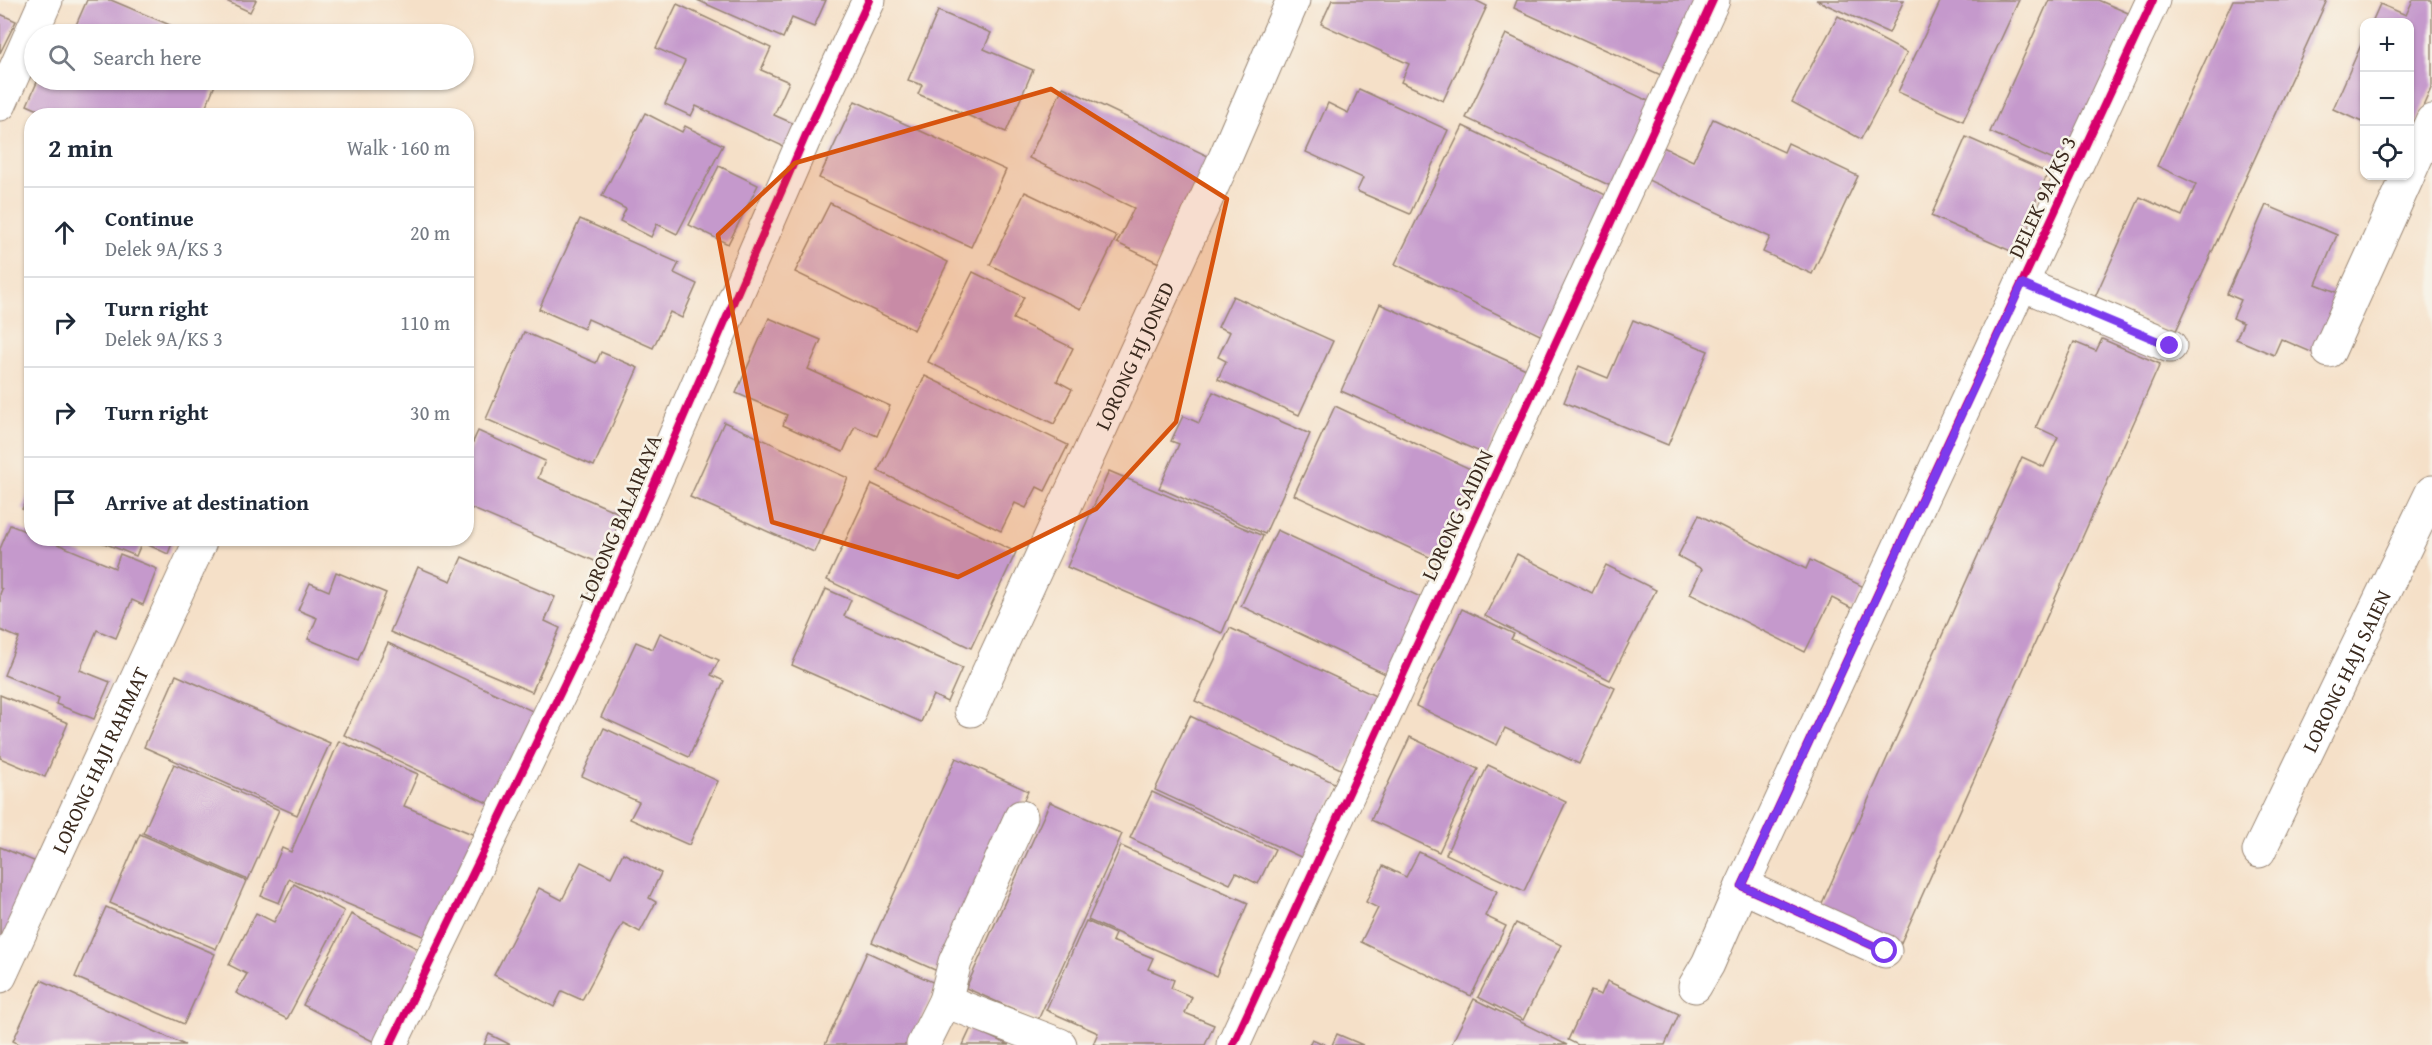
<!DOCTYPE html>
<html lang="en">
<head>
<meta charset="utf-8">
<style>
  body { margin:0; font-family:"Gentium Book Plus",serif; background:#f2f2f3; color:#1f2937 }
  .controls { position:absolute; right:18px; top:18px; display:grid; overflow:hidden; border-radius:12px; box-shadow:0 2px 4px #0004 }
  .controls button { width:54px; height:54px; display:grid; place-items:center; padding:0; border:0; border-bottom:2px solid #e0e1e3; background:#fff; color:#1f2937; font:30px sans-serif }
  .stop { position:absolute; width:18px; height:18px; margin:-14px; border:4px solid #7c3aed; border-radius:50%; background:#fff }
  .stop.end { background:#7c3aed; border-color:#fff; box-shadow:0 2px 6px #0008 }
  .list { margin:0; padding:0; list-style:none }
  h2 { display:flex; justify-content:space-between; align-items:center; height:78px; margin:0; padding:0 24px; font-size:26px }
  h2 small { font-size:20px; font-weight:400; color:#747a83 }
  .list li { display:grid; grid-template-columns:39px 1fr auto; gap:18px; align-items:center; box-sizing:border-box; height:90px; padding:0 24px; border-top:2px solid #e0e1e3 }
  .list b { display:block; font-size:22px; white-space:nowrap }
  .list p { margin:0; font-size:20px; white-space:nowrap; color:#747a83 }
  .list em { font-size:20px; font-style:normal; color:#747a83 }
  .icon { flex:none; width:33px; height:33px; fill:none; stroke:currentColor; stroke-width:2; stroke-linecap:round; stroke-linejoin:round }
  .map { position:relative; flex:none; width:2432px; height:1045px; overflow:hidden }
  .search { position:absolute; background:#fff; box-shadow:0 2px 4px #0004; left:24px; top:24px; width:450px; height:66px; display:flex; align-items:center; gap:15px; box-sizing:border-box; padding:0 21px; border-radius:33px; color:#747a83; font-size:22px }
  .panel { position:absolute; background:#fff; box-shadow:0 2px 4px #0004; left:24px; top:108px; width:450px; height:438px; border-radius:24px }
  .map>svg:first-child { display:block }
  .building { fill:#c599cc }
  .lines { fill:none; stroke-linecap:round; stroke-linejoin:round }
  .minor-casing { stroke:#988573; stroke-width:35 }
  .minor { stroke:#fff; stroke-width:33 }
  .cycleway-casing { stroke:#f7f3e8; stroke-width:11 }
  .cycleway { stroke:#d6006c; stroke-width:8 }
  .route { stroke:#7c3aed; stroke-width:8 }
  .marked { fill:#d7540e; fill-opacity:0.2; stroke:#d7540e; stroke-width:4.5; stroke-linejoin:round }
  .labels { text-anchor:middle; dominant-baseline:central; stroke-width:5; stroke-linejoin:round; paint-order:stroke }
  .street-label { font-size:21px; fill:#3b2a1e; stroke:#f7f3e8 }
</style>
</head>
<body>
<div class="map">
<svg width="2432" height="1045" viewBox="0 0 2432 1045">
  <rect width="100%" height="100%" fill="#f7f3e8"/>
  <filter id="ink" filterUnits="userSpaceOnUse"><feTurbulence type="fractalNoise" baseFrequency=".0167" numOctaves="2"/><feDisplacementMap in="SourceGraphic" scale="12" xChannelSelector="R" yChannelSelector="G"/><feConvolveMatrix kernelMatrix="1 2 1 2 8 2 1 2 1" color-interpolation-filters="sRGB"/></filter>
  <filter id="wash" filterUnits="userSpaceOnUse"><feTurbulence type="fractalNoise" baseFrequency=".008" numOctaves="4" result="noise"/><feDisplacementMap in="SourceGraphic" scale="24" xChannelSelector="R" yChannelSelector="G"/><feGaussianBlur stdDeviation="1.35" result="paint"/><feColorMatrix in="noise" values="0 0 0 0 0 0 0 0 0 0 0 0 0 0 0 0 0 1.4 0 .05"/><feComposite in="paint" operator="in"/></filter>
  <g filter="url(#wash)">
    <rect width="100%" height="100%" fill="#f5e0c8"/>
    <g id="blocks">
      <g class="building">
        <path d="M87 0H111L191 34H80L83 27 76 25Z"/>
        <path d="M224 0H256L250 12Z"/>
        <path d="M697 0H826L814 27 792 18 783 38Z"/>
        <path d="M1332 0H1475L1487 6 1443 101 1401 82 1409 64 1321 24Z"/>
        <path d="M1517 0H1698L1663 76 1514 8Z"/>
        <path d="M1816 0H1904L1889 33Z"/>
        <path d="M1941 0H2019L1963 121 1898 92Z"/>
        <path d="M2049 0H2098L2135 16 2067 166 1990 132Z"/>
        <path d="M2233 0H2327L2175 333 2095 297 2140 197 2182 216 2196 184 2157 166Z"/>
        <path d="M2413 0H2432V86L2410 136V22H2372L2380 4 2406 15Z"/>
        <path d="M677 4 771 48 761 70 789 82 774 115 799 126 789 149 696 106 691 116 665 104 685 61 656 48Z"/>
        <path d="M938 11 991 33 984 49 1033 70 1006 132 918 94 922 85 908 80Z"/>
        <path d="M0 14 16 21 0 53Z"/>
        <path d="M1838 16 1907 53 1861 139 1792 102Z"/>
        <path d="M1506 34 1655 104 1615 188 1466 118Z"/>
        <path d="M2364 38V123L2333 109Z"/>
        <path d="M38 80H217L202 116H52L27 105Z"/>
        <path d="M1063 87 1210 157 1159 263 1117 243 1134 208 1029 158Z"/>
        <path d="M1359 89 1448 130 1410 214 1357 191 1363 178 1306 152 1328 103 1348 113Z"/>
        <path d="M855 101 1006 170 971 247 819 178Z"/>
        <path d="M645 113 682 132 685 126 723 145 677 234 657 224 651 237 620 221 626 209 602 196Z"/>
        <path d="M1713 119 1784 152 1788 143 1858 176 1812 274 1763 252 1770 237 1648 180 1663 147 1693 161Z"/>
        <path d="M1463 126 1612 198 1544 337 1395 264Z"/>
        <path d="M1966 137 2048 173 2013 252 1931 216Z"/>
        <path d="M719 166 758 185 728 244 689 225Z"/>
        <path d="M1025 192 1117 236 1081 309 990 265Z"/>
        <path d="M830 203 948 262 914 330 795 272Z"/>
        <path d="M2266 205 2337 235 2316 284 2344 295 2318 355 2281 339 2274 355 2236 339 2243 323 2233 318 2241 300 2227 294Z"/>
        <path d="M580 219 679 263 674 273 697 284 682 318 670 312 653 348 588 319 584 329 539 309Z"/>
        <path d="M973 272 1024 297 1013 319 1073 348 1057 381 1072 389 1054 424 928 362Z"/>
        <path d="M1233 296 1333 341 1299 415 1218 379 1226 361 1218 357 1230 332 1218 327Z"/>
        <path d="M1380 304 1526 369 1487 455 1341 391Z"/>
        <path d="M769 318 821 340 808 369 890 406 877 436 855 426 843 452 783 425 787 415 736 393Z"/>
        <path d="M1633 320 1708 351 1668 445 1564 402 1579 366 1608 378Z"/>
        <path d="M524 332 596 363 601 352 638 368 594 466 486 419Z"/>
        <path d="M2102 339 2160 364 1899 947 1818 912 2022 457 2044 467 2058 437 2036 427 2074 342 2096 351Z"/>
        <path d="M925 376 1068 445 1045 491 1037 487 1026 508 1015 503 1001 531 878 471Z"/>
        <path d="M1213 392 1310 434 1265 534 1159 488 1179 444 1171 441 1183 416 1199 423Z"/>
        <path d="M1335 406 1479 473 1438 561 1294 495Z"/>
        <path d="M724 422 848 478 814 552 690 497Z"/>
        <path d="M478 431 545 461 538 478 626 516 604 565 466 506V457Z"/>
        <path d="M1109 471 1263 536 1222 633 1067 567Z"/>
        <path d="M872 484 1016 552 971 648 827 580Z"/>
        <path d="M32 486V513L22 509Z"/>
        <path d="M1699 515 1806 569 1810 560 1864 587 1853 609 1832 598 1805 652 1690 594 1702 569 1678 556Z"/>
        <path d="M10 525 32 534V538H43L115 568 120 554 157 569 143 605 132 600 116 638 97 630 80 670 110 682 94 719 56 704 58 697 4 675 19 638 0 630V594L2 589 0 588V549Z"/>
        <path d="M1277 530 1429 601 1392 677 1241 606Z"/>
        <path d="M174 538 168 554 142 542 136 556 94 539Z"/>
        <path d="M1517 554 1592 593 1606 565 1656 590 1610 680 1485 616Z"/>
        <path d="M462 557 555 597 545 621 560 628 532 692 390 632 418 567 451 581Z"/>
        <path d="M336 572 386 593 358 660 308 639 317 618 298 610 310 583 329 591Z"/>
        <path d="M826 589 851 600 844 616 962 668 947 702 933 695 921 722 792 665Z"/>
        <path d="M1462 609 1514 634 1511 639 1615 688 1579 764 1505 728 1497 745 1416 706Z"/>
        <path d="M1230 628 1380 698 1345 771 1195 701Z"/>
        <path d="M660 633 719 660 711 675 724 681 689 757 601 717 636 642 653 649Z"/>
        <path d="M388 643 543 716 498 808 344 735Z"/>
        <path d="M176 675 330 743 297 815 144 747Z"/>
        <path d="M0 695 68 723 45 777 0 758Z"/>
        <path d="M1190 716 1339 785 1305 859 1155 790Z"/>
        <path d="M604 728 718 781 689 845 630 819 639 802 582 776Z"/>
        <path d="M1410 737 1478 769 1439 852 1371 820Z"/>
        <path d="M339 741 418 774 404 806 482 838 437 942 289 879 279 903 261 896 282 848 291 852Z"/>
        <path d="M956 758 1028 791 944 974 872 942Z"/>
        <path d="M174 764 279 810 248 880 143 833Z"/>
        <path d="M1488 765 1566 802 1524 891 1446 854Z"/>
        <path d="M1152 792 1275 849 1258 884 1236 873 1230 884 1130 838Z"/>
        <path d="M1050 802 1122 834 1038 1020 966 988Z"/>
        <path d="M140 834 246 881 216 949 110 903Z"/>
        <path d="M1121 846 1248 903 1216 976 1088 920Z"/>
        <path d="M0 847 46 866 0 944Z"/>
        <path d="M1419 852 1497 891 1485 916 1506 926 1471 996 1361 942 1378 908 1366 902 1383 866 1406 877Z"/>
        <path d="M623 853 661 873 649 898 656 902 640 932 623 923 582 1000 562 991 554 1007 494 975 539 888 562 900 581 862 611 877Z"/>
        <path d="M294 884 344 911 287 1019 236 993 247 974 229 965 256 913 274 922Z"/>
        <path d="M106 907 215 954 184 1024 75 977Z"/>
        <path d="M351 914 428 954 380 1045 303 1005Z"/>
        <path d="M1086 921 1115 934 1112 941 1153 958 1148 969 1174 980 1171 988 1192 997 1185 1013 1214 1025 1205 1045H1097L1093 1044 1098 1033 1046 1010Z"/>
        <path d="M1516 923 1561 945 1523 1020 1478 997Z"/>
        <path d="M867 952 937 984 909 1045H825Z"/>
        <path d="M41 980 185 1045H21L13 1041Z"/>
        <path d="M1607 981 1679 1014 1665 1045H1578L1568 1040 1591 991 1601 995Z"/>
        <path d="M1474 999 1567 1045H1451Z"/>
        <path d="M971 1028 1009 1045H963Z"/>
        <path d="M489 1034 511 1045H484Z"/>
        <path d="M1337 1034 1363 1045H1332Z"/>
        <path d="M1312 1039 1326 1045H1309Z"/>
      </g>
    </g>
  </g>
  <g filter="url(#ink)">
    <use href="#blocks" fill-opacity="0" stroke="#988573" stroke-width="1.5"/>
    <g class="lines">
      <defs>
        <g id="minor">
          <path d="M0 104 46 0"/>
          <path d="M2410 171 2432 121"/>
          <path d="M2022 284 2170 346"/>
          <path d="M2329 351 2408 176"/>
          <path id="s1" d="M971 710 1225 158 1293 0"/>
          <path id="s2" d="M2259 851 2432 492"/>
          <path d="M1885 951 1742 886 2153 0"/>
          <path id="s3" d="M0 976 200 542"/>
          <path d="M1695 986 1708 964 1742 886"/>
          <path d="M945 1001 1060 1045"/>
          <path d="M390 1045 594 623 805 137 869 0"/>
          <path d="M923 1045 945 1001 955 962 1021 817"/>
          <path d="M1233 1045 1713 0"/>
        </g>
      </defs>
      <use href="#minor" class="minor-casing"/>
      <use href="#minor" class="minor"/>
      <defs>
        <g id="cycleway">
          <path d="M1885 951 1742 886 2153 0"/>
          <path d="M390 1045 594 623 805 137 869 0"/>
          <path d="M1233 1045 1713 0"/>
        </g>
      </defs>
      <use href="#cycleway" class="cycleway-casing"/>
      <use href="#cycleway" class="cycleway"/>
    </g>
  </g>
  <g class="lines" filter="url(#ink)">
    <path class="route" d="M1885 951 1742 886 2022 284 2170 346"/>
  </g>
  <path class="marked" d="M1051 89 1227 199 1176 422 1096 509 958 577 772 522 718 235 795 163Z"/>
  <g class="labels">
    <g class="street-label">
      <text transform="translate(2042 197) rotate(-65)">DELEK 9A/KS 3</text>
      <text stroke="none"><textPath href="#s1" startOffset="390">LORONG HJ JONED</textPath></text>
      <text transform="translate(1457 515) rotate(-65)">LORONG SAIDIN</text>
      <text transform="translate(620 518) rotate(-67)">LORONG BALAIRAYA</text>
      <text stroke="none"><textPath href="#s2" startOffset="200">LORONG HAJI SAIEN</textPath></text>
      <text stroke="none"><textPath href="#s3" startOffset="238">LORONG HAJI RAHMAT</textPath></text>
    </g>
  </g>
</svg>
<div class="controls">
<button>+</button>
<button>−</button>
<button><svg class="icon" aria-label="locate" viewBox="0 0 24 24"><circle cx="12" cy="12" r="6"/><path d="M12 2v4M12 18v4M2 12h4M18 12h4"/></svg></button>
</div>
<div class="stop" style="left:1885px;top:951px"></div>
<div class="stop end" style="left:2170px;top:346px"></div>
<div class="search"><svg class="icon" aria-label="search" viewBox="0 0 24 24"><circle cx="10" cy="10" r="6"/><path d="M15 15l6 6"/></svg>Search here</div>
<section class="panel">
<h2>2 min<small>Walk · 160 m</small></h2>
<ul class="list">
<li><svg class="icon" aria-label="ahead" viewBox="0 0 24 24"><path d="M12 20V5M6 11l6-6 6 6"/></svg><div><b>Continue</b><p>Delek 9A/KS 3</p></div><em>20 m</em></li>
<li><svg class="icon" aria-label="right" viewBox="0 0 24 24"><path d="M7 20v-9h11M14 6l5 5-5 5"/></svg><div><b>Turn right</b><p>Delek 9A/KS 3</p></div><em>110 m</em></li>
<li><svg class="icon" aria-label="right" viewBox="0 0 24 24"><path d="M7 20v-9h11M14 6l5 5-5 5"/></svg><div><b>Turn right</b></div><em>30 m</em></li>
<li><svg class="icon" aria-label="arrive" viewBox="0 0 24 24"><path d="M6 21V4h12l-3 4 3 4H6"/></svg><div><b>Arrive at destination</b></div></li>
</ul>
</section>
</div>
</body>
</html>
